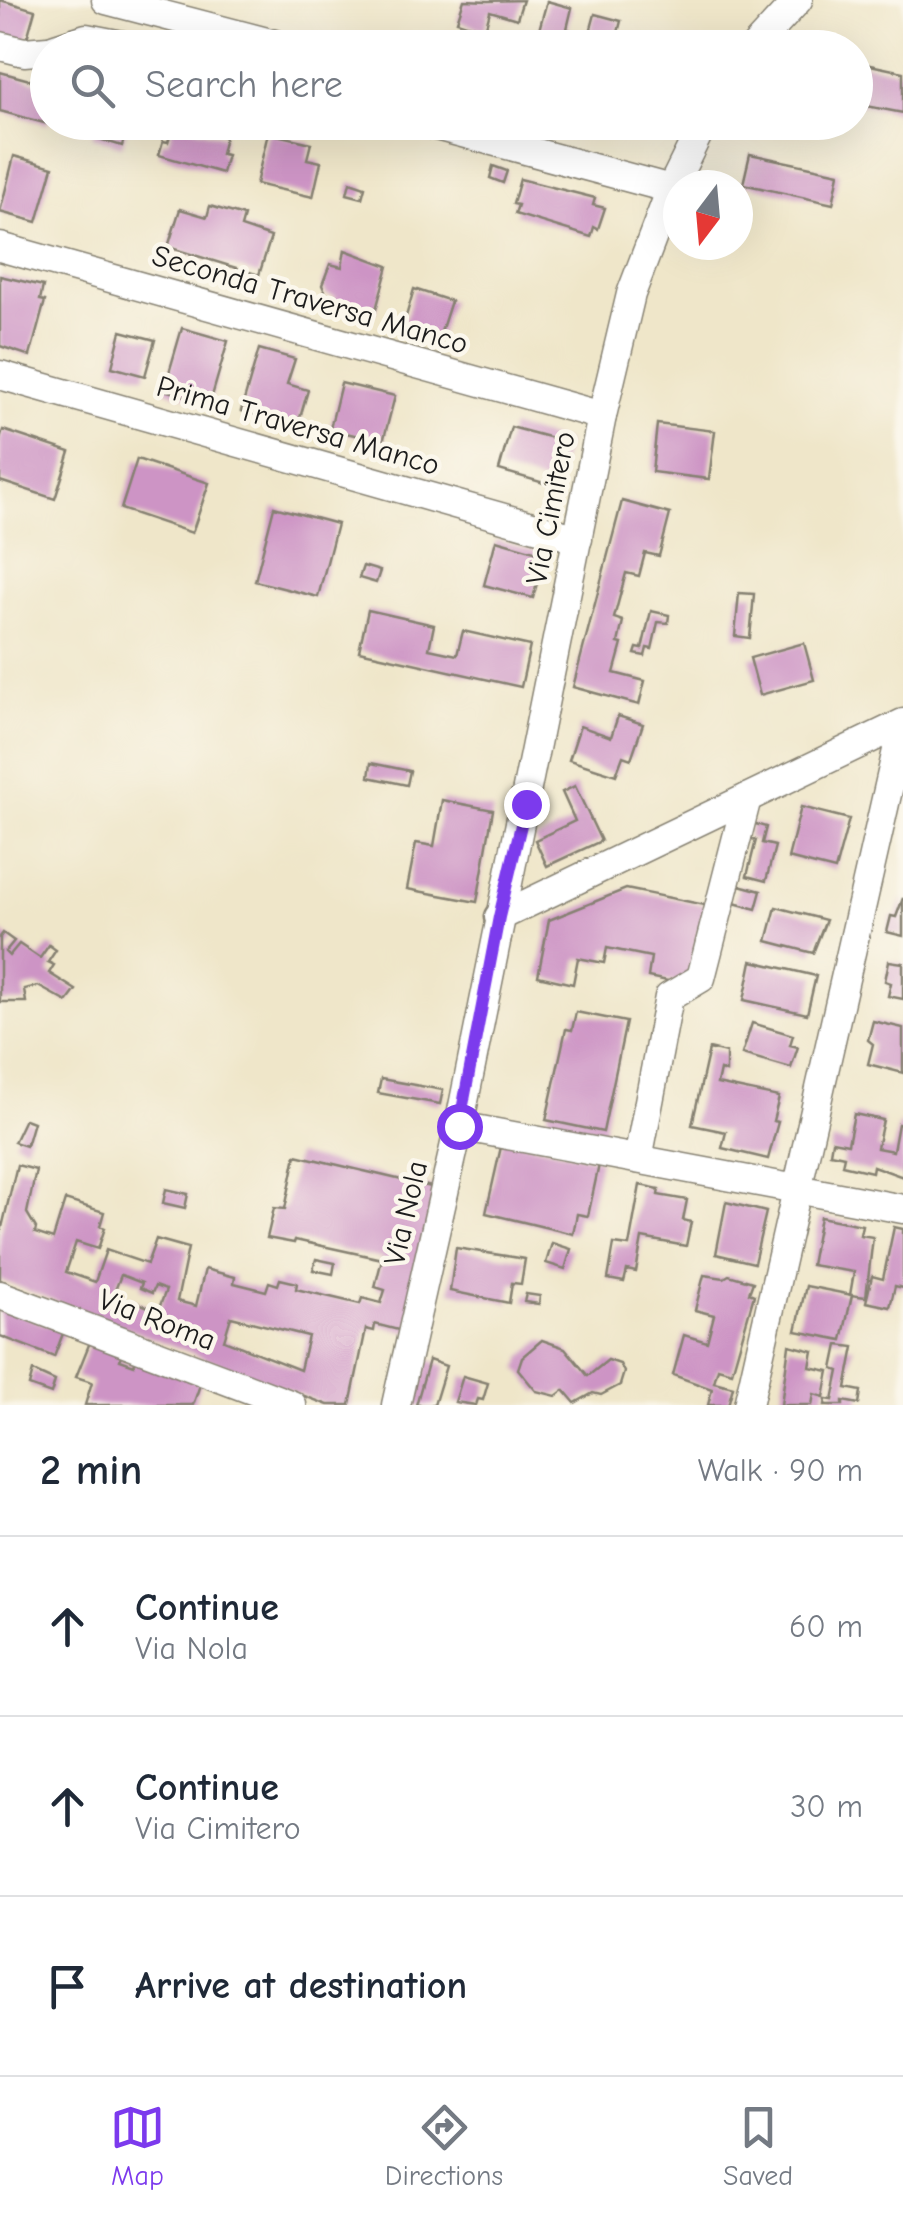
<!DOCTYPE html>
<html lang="en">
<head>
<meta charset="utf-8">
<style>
  body { margin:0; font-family:"Comic Neue",sans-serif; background:#f2f2f3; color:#1f2937 }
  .compass { position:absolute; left:663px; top:170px; width:90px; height:90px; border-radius:50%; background:#fff; box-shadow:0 10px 40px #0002; rotate:196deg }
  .stop { position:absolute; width:30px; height:30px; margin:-22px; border:8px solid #7c3aed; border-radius:50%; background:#fff }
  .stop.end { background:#7c3aed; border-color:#fff; box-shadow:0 2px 10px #0008 }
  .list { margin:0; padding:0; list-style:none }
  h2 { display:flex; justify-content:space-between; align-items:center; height:130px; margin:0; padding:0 40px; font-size:42px }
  h2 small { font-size:32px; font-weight:400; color:#747a83 }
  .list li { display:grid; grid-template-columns:65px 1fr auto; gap:30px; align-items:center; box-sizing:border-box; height:180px; padding:0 40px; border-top:2px solid #e0e1e3 }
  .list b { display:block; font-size:38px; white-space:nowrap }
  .list p { margin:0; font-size:32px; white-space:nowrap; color:#747a83 }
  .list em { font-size:32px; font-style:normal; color:#747a83 }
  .icon { flex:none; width:55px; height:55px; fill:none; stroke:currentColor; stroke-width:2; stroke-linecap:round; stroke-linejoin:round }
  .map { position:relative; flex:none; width:903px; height:1405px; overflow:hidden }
  .search { position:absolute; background:#fff; box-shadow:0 10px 40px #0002; left:30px; right:30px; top:30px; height:110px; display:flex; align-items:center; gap:25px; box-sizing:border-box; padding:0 35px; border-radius:55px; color:#747a83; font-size:38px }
  .sheet { height:670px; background:#fff }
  nav { display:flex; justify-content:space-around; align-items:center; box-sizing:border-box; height:140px; border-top:2px solid #e0e1e3; background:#fff; font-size:28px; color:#747a83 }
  nav a { display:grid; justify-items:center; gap:5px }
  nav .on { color:#7c3aed }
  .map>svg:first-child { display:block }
  .building { fill:#cd94c5; fill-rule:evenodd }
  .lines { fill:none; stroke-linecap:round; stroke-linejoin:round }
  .minor-casing { stroke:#868172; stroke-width:31 }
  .minor { stroke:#fff; stroke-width:28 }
  .route { stroke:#7c3aed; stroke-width:12 }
  .labels { text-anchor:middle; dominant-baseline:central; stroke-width:9; stroke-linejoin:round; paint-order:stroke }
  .street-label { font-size:30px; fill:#1c1c1c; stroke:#fbf7ec }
</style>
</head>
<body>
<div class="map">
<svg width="903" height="1405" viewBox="0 0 903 1405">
  <rect width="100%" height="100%" fill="#fbf7ec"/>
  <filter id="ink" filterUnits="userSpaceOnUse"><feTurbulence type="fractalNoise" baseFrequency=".01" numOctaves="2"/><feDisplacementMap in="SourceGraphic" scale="20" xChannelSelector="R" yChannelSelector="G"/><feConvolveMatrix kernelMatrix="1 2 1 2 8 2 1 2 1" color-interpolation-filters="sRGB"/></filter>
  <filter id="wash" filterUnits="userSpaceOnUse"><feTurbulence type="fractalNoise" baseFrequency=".0048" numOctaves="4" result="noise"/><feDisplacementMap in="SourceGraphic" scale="40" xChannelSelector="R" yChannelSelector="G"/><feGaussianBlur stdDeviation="2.25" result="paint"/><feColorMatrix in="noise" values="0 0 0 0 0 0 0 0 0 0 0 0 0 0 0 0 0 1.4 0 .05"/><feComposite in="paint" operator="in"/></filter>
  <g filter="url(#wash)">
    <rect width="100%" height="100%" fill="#efe6c9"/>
    <g id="blocks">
      <g class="building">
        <path d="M0 0 35 10 26 42 0 35Z"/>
        <path d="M464 0 488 1 523 0 517 19 490 11 485 30 457 21Z"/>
        <path d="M547 1 572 8 567 29 589 36 595 14 621 21 614 48H534Z"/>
        <path d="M856 62 903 72V113L856 104Z"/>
        <path d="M0 72 48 85V124L0 111Z"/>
        <path d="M97 122 128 124 122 146 92 137Z"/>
        <path d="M174 123 225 137 221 154 227 155 222 173 159 155 163 141 168 142Z"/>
        <path d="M268 133 311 143 307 159 321 162 313 197 256 184Z"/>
        <path d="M750 154 839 173 833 204 743 184Z"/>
        <path d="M14 156 53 167 37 222 0 212Z"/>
        <path d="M493 166 507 171 503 183 490 178Z"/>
        <path d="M520 179 595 198 593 205 605 208 598 229 594 227 591 237 515 214 518 205 513 204Z"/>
        <path d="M350 182 365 187 362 198 347 194Z"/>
        <path d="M210 206 244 216 241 227 271 237 259 275 168 247 180 209 207 217Z"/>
        <path d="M345 250 388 266 375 313 368 312 366 317 333 307 336 297 326 294 322 285 330 264 342 267Z"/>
        <path d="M0 276 43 286 40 300 45 301 30 356 0 346Z"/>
        <path d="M414 289 451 301 439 338 403 327Z"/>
        <path d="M182 328 228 341 210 403 164 390Z"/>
        <path d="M121 331 155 340 145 376 112 367Z"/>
        <path d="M259 349 295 359 287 384 308 390 297 428 241 411Z"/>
        <path d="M341 383 395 396 383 442 330 429Z"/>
        <path d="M657 424 715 431 709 479 652 472Z"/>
        <path d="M511 427 567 442 554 486 499 470Z"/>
        <path d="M3 430 70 452 55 499 0 481V440Z"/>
        <path d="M137 459 209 483 192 533 121 509Z"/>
        <path d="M622 501 670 514 659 556 645 553 639 576 626 573 614 618 623 621 618 643 622 644 614 673 645 681 639 705 573 687Z"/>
        <path d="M274 507 337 524 318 597 255 581Z"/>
        <path d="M496 540 545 554 533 598 484 585Z"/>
        <path d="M363 566 380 571 376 583 359 578Z"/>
        <path d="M739 593 754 594 750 638 735 636Z"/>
        <path d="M368 610 434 625 429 649 457 655 463 631 530 646 521 687 359 651Z"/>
        <path d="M651 611 669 615 668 623 658 622 652 649 647 648 645 656 635 654 637 648 642 649Z"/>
        <path d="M804 643 814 680 760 695 750 658Z"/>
        <path d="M618 716 643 724 631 759 623 756 616 775 569 760 580 726 611 737Z"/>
        <path d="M371 763 410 771 407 785 369 777Z"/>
        <path d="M575 786 601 841 547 866 535 840 575 821 562 792Z"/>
        <path d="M442 800 493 810 477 902 407 889 416 843 434 846Z"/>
        <path d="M801 807 849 819 835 870 788 858Z"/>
        <path d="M752 823 766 827 762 843 775 846 766 881 747 876 756 840 748 838Z"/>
        <path d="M739 885 761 891 756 909 734 903Z"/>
        <path d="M626 889 715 907 709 932 699 930 688 985 648 977 651 957 607 948 604 963 578 958 573 984 538 976 549 920Z"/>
        <path d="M903 898V936L887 932 891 916 896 917Z"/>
        <path d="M776 907 826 920 813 953 767 941Z"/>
        <path d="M3 933 14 941 5 952 9 956 19 944 40 958 49 945 56 950 48 962 54 965 49 973 76 990 67 1002 38 986 24 989 26 1002H0V937Z"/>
        <path d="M752 961 816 976 807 1014 744 1000Z"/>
        <path d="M889 961 903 963V999L888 996 891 983 885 981Z"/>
        <path d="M576 1012 626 1022 603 1132 546 1120 566 1029 572 1030Z"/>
        <path d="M873 1021 903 1028V1073L868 1064 873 1044 868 1040Z"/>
        <path d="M752 1023 793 1035 790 1045 798 1047 791 1068 742 1054Z"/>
        <path d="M709 1049 726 1053V1072L720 1070 717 1084 779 1097 773 1121 778 1122 768 1159 722 1148 726 1132 692 1125Z"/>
        <path d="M381 1079 443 1090 440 1104 378 1093Z"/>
        <path d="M854 1114 883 1120 877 1148 893 1151 898 1124 903 1125V1177L873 1166 872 1172 842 1165 844 1156 830 1153 832 1141 848 1144Z"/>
        <path d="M25 1119 33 1122 26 1146 14 1142Z"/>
        <path d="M503 1138 600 1160 588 1216 577 1214 573 1234 486 1213Z"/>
        <path d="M296 1155 444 1190 410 1333 375 1324 374 1331 366 1329 350 1405H328L0 1280V1236L17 1165 36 1170 27 1213 36 1228 35 1233 53 1239 65 1200 104 1212 100 1226 105 1228 98 1249 76 1242 66 1272 95 1282 106 1250 147 1264 156 1239 188 1248 177 1301 196 1306 205 1269 235 1277 234 1283 266 1291 269 1282 278 1285 280 1279 297 1283 296 1289 360 1304 362 1298 381 1303 385 1290 375 1287 382 1259 295 1240 294 1243 267 1238 274 1208 285 1209ZM121 1275 142 1283 140 1288 152 1293 155 1286 166 1290 158 1311 129 1299 126 1304 112 1298ZM231 1317 308 1336 300 1370 224 1340Z"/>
        <path d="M640 1185 659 1189 658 1195 687 1200 683 1220 691 1222 686 1246 642 1238 636 1272 627 1270 624 1282 608 1279 614 1244 629 1246Z"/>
        <path d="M166 1189 188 1194 185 1208 163 1203Z"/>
        <path d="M726 1202 766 1212 754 1263 716 1254Z"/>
        <path d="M820 1217 862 1225 860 1235 873 1237 866 1297 850 1295 854 1272 811 1265Z"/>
        <path d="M894 1227 903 1229V1288L895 1286 890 1307 866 1302 872 1276 883 1279Z"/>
        <path d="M552 1243 571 1249 565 1269 546 1263Z"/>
        <path d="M456 1248 525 1259 521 1284 512 1283 509 1303 450 1291Z"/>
        <path d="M316 1259 335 1263 333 1274 313 1270Z"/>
        <path d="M704 1275 724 1278 729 1275 753 1282 749 1293 754 1295 732 1372 718 1368 714 1382 733 1387 728 1405H708L712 1389 673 1375 684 1335 707 1342 714 1315 695 1310Z"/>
        <path d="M806 1286 852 1295 842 1340 796 1331Z"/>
        <path d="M526 1294 540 1296 539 1304 524 1302Z"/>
        <path d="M0 1307 64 1331 54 1357 0 1336Z"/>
        <path d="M92 1337 123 1349 120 1360 134 1365 137 1356 201 1382 193 1405H85L92 1382 76 1377Z"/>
        <path d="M542 1340 565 1348 588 1376 608 1360 620 1364 624 1372 620 1385 601 1395 593 1393 575 1403 564 1390 556 1396 536 1391 518 1369 522 1357Z"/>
        <path d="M789 1345 813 1351 810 1367 829 1371 824 1397 814 1394 812 1405H781Z"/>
        <path d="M838 1345 854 1347 846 1388 861 1391 859 1404 843 1401V1405H825L826 1399 833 1400 839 1371 833 1369Z"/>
        <path d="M429 1360 446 1366 434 1405H416Z"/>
        <path d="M33 1371 55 1381 51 1394 29 1386Z"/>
        <path d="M463 1376 488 1383 483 1400 478 1399 476 1405 455 1402Z"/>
      </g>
    </g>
  </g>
  <g filter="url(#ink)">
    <use href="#blocks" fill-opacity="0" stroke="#868172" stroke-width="2.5"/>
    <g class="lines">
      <defs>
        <g id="minor">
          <path d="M106 0 290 48"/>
          <path d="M0 46 24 52 48 50"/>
          <path d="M55 48 86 38 138 48"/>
          <path d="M754 48 798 0"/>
          <path d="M421 122 671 189"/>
          <path d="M0 247 602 416"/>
          <path d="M0 375 578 539"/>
          <path d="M499 917 903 723"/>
          <path d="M459 1126 903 1209"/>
          <path d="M638 1159 669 997 701 978 747 798"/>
          <path d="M0 1295 292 1405"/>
          <path d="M396 1405 459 1126 602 416 631 294 671 189 704 122"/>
          <path d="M748 1405 903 724"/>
        </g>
      </defs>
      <use href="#minor" class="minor-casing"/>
      <use href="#minor" class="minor"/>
    </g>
  </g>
  <g class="lines" filter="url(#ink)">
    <path class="route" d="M459 1126 499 917 526 804"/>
  </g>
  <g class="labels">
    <g class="street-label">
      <text transform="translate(310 300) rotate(16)">Seconda Traversa Manco</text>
      <text transform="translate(298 426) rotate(16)">Prima Traversa Manco</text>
      <text transform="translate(551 508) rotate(-79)">Via Cimitero</text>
      <text transform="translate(406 1213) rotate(-77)">Via Nola</text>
      <text transform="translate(157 1320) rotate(21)">Via Roma</text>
    </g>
  </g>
</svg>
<svg class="compass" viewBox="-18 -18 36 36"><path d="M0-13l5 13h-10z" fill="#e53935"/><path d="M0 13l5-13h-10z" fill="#747a83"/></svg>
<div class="stop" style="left:459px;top:1126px"></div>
<div class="stop end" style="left:526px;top:804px"></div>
<div class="search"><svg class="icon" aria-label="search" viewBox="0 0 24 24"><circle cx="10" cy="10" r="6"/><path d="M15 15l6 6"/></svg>Search here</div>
</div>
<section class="sheet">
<h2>2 min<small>Walk · 90 m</small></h2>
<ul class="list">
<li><svg class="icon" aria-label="ahead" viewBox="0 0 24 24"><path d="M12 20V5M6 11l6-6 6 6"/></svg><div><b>Continue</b><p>Via Nola</p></div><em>60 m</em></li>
<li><svg class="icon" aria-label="ahead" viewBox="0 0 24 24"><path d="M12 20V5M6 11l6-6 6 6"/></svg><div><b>Continue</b><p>Via Cimitero</p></div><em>30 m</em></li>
<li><svg class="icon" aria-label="arrive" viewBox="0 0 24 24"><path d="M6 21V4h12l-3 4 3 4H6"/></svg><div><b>Arrive at destination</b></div></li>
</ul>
</section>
<nav>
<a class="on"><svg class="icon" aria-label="map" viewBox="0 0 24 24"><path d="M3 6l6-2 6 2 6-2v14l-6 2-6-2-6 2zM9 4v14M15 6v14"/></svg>Map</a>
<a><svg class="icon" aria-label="directions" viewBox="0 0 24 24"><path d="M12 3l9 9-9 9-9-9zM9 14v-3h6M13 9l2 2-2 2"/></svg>Directions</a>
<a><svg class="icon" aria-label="saved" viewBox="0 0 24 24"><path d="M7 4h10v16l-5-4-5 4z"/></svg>Saved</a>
</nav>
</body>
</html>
